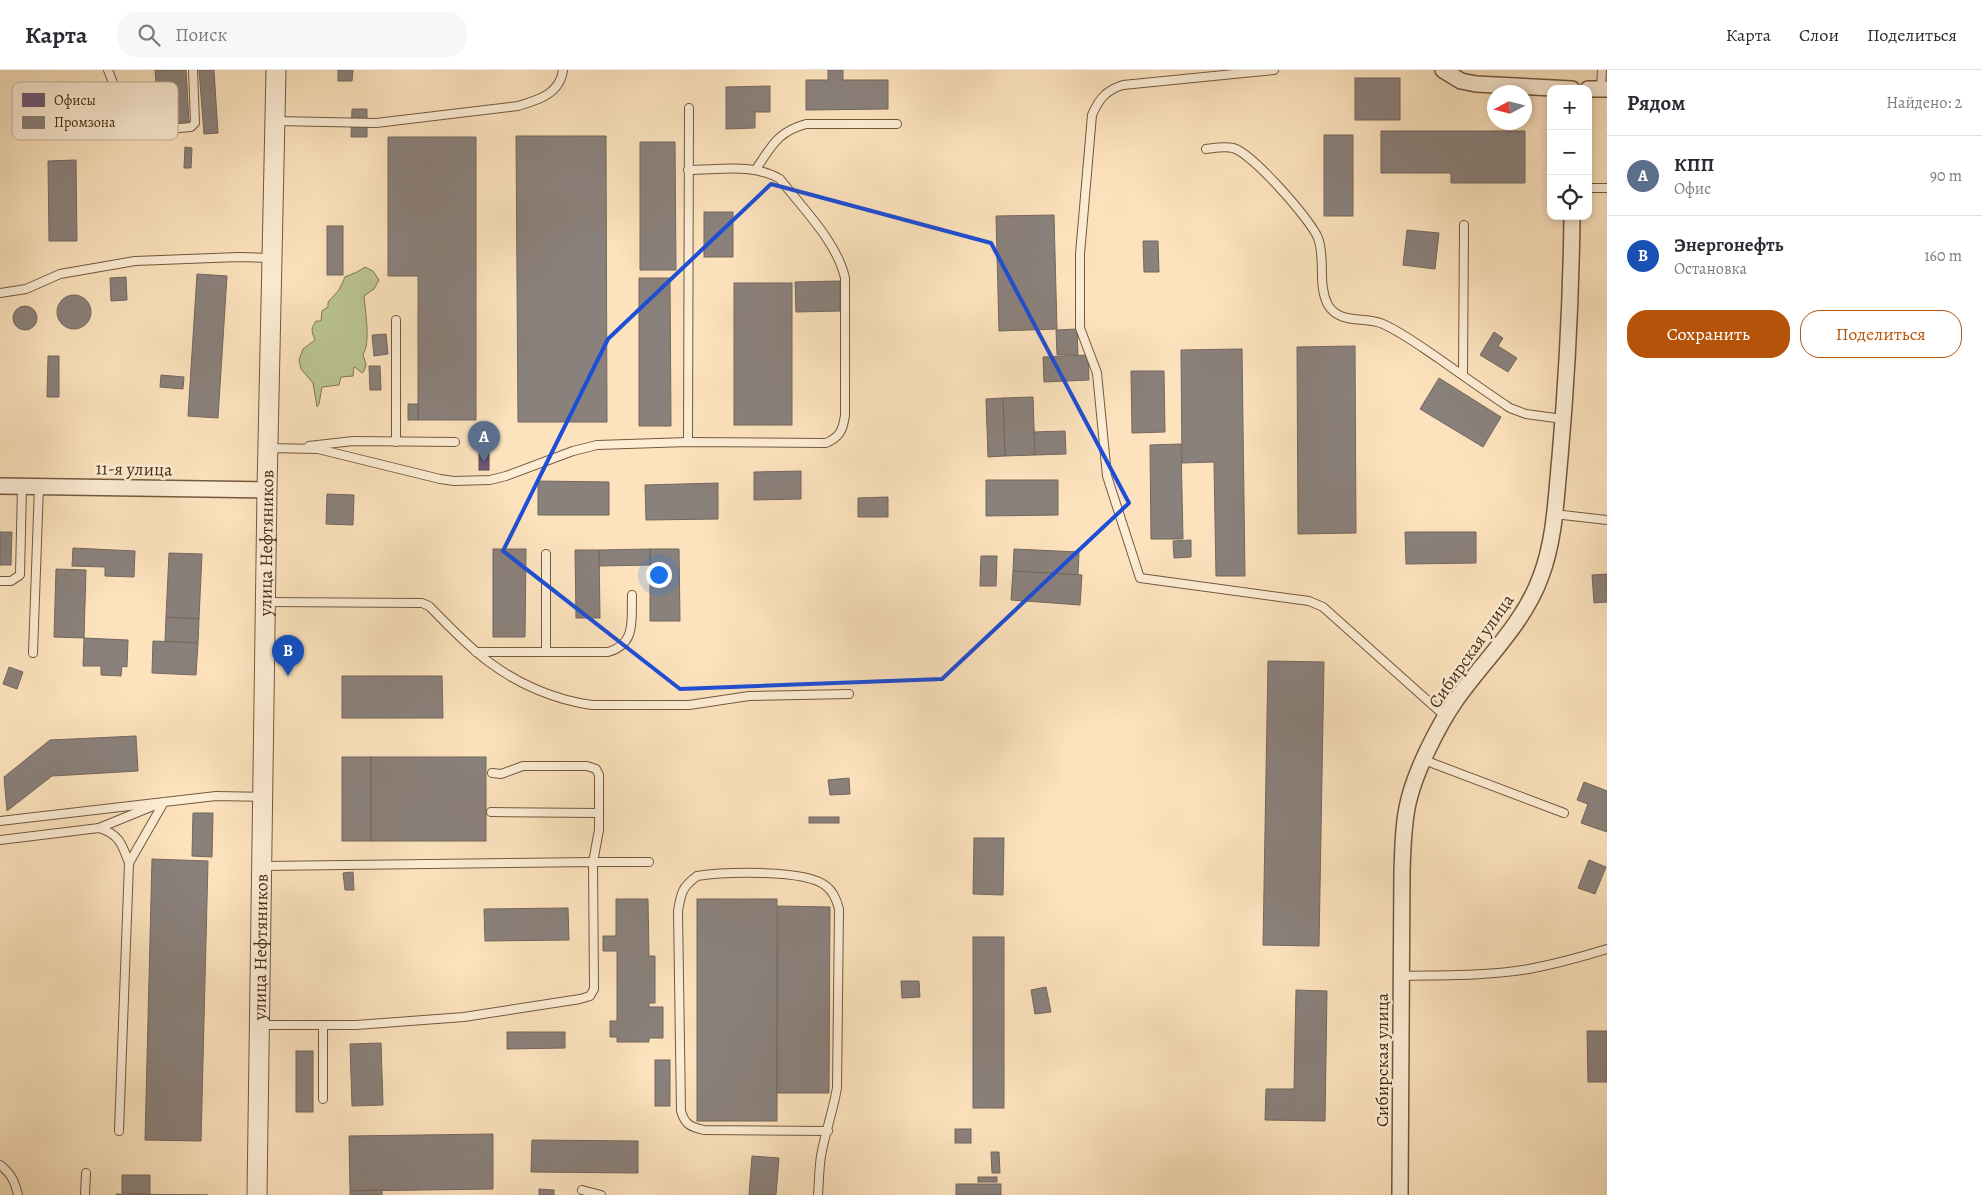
<!DOCTYPE html>
<html lang="ru">
<head>
<meta charset="utf-8">
<style>
  body { margin:0; font-family:Alegreya,serif; background:#f7f7f7; color:#2b2b33 }
  .controls { position:absolute; right:15px; top:15px; display:grid; overflow:hidden; border-radius:10px; box-shadow:0 2px 8px #0003 }
  .controls button { width:45px; height:45px; display:grid; place-items:center; padding:0; border:0; border-bottom:1px solid #e1e1e2; background:#fff; color:#2b2b33; font:25px sans-serif }
  .compass { position:absolute; left:1487px; top:15px; width:45px; height:45px; border-radius:50%; background:#fff; box-shadow:0 2px 8px #0003; rotate:263deg }
  .you { position:absolute; left:658px; top:504px; width:18px; height:18px; margin:-12px; border:4px solid #fff; border-radius:50%; background:#1a73e8; box-shadow:0 0 0 8px #1a73e833 }
  .badge { display:grid; place-items:center; width:32px; height:32px; border-radius:50%; background:#b45309; color:#fff; font-size:16px; font-weight:700 }
  .pin { position:absolute; translate:-50% -41px; filter:drop-shadow(0 1px 2px #0008) }
  .pin::after { content:''; position:absolute; top:26px; width:18px; height:15px; background:inherit; clip-path:polygon(0 0,100% 0,50% 100%) }
  .list { margin:0; padding:0; list-style:none }
  h2 { display:flex; justify-content:space-between; align-items:center; height:65px; margin:0; padding:0 20px; font-size:21px }
  h2 small { font-size:16px; font-weight:400; color:#7c7c81 }
  .list li { display:grid; grid-template-columns:32px 1fr auto; gap:15px; align-items:center; box-sizing:border-box; height:80px; padding:0 20px; border-top:1px solid #e1e1e2 }
  .list b { display:block; font-size:19px; white-space:nowrap }
  .list p { margin:0; font-size:16px; white-space:nowrap; color:#7c7c81 }
  .list em { font-size:16px; font-style:normal; color:#7c7c81 }
  .actions { display:flex; gap:10px; padding:15px 20px }
  .actions a { flex:1; padding:11px 0; border:1px solid #b45309; border-radius:20px; text-align:center; font-size:18px; color:#b45309 }
  .actions .main { background:#b45309; color:#fff }
  .icon { flex:none; width:28px; height:28px; fill:none; stroke:currentColor; stroke-width:2; stroke-linecap:round; stroke-linejoin:round }
  .map { position:relative; flex:none; width:1607px; height:1125px; overflow:hidden }
  header { display:flex; align-items:center; gap:30px; box-sizing:border-box; height:70px; padding:0 25px; background:#fff; border-bottom:1px solid #e1e1e2 }
  header strong { font-size:24px }
  nav { display:flex; gap:28px; margin-inline-start:auto; font-size:18px }
  .search { width:350px; height:45px; background:#f7f7f7; display:flex; align-items:center; gap:12px; box-sizing:border-box; padding:0 18px; border-radius:20px; color:#7c7c81; font-size:19px }
  main { display:flex }
  aside { flex:1; background:#fff }
  .map>svg:first-child { display:block }
  .green { fill:#bbc595; stroke:#807854 }
  .offices { fill:#6d597a; stroke:#614b5b }
  .industry { fill:#8a817c; stroke:#75675c }
  .lines { fill:none; stroke-linecap:round; stroke-linejoin:round }
  .service-casing { stroke:#73593e; stroke-width:10 }
  .minor-casing { stroke:#73593e; stroke-width:18 }
  .tertiary-casing { stroke:#73593e; stroke-width:21 }
  .service { stroke:#fdedd5; stroke-width:8 }
  .minor { stroke:#fdedd5; stroke-width:15 }
  .tertiary { stroke:#fdedd5; stroke-width:19 }
  .marked { fill:none; stroke:#1d4ed8; stroke-width:4; stroke-linejoin:round }
  .labels { text-anchor:middle; dominant-baseline:central; stroke-width:5; stroke-linejoin:round; paint-order:stroke }
  .street-label { font-size:18px; fill:#452b13; stroke:#fdedd5 }
  .key { fill:#fdedd5; stroke:#c6b39b; stroke-width:1 }
  .key-label { font-size:14px; fill:#452b13 }
</style>
</head>
<body>
<header>
<strong>Карта</strong>
<div class="search"><svg class="icon" aria-label="search" viewBox="0 0 24 24"><circle cx="10" cy="10" r="6"/><path d="M15 15l6 6"/></svg>Поиск</div>
<nav><a>Карта</a><a>Слои</a><a>Поделиться</a></nav>
</header>
<main>
<div class="map">
<svg width="1607" height="1125" viewBox="0 0 1607 1125">
  <rect width="100%" height="100%" fill="#fce3be"/>
  <filter id="stains"><feTurbulence type="fractalNoise" baseFrequency=".004" numOctaves="4"/><feColorMatrix values="0 0 0 0 .2 0 0 0 0 .09 0 0 0 0 .02 0 0 0 .5 -.17"/></filter>
  <radialGradient id="worn" r=".72"><stop offset=".6" stop-color="#630" stop-opacity="0"/><stop offset="1" stop-color="#630" stop-opacity=".3"/></radialGradient>
  <path class="green" d="M365 197 373 201 379 210 374 219 364 226C365 238 371 275 363 284L366 295 364 301 362 303 355 297H354L353 306 341 307 339 315 322 317 319 334 317 337 313 313 301 299 299 290 303 279 315 270C311 261 311 258 316 251H321L322 241 328 237V232L339 220 345 207 357 202Z"/>
  <rect class="offices" x="479" y="383" width="10" height="17"/>
  <g class="industry">
    <path d="M155 0H186L189 52 159 53Z"/>
    <path d="M199 0H214L218 63 204 64Z"/>
    <path d="M338 0H353L352 11H338Z"/>
    <path d="M828 0H843V10H888V39L806 40V10H828Z"/>
    <rect x="1355" y="8" width="45" height="42"/>
    <path d="M770 16V42H755V58L726 59V17Z"/>
    <path d="M352 39H367V67H351Z"/>
    <path d="M1381 61H1525V113H1451V103H1381Z"/>
    <rect x="1324" y="65" width="29" height="81"/>
    <path d="M516 66H606L607 352H518Z"/>
    <path d="M388 67H476V350H418V206H388Z"/>
    <path d="M640 72H675L676 200H640Z"/>
    <path d="M185 77 192 78 191 98H184Z"/>
    <path d="M76 90 77 171H49L48 91Z"/>
    <rect x="704" y="142" width="29" height="45"/>
    <path d="M1054 145 1057 259 999 261 996 146Z"/>
    <rect x="327" y="156" width="16" height="49"/>
    <path d="M1407 160 1439 163 1435 199 1403 195Z"/>
    <path d="M1143 171H1158L1159 202H1144Z"/>
    <path d="M197 204 227 206 218 348 188 346Z"/>
    <path d="M126 207 127 230 111 231 110 208Z"/>
    <path d="M639 208H670L671 356H639Z"/>
    <path d="M840 211V241L796 242 795 212Z"/>
    <rect x="734" y="213" width="58" height="142"/>
    <circle cx="74" cy="242" r="17"/>
    <circle cx="25" cy="248" r="12"/>
    <path d="M1077 259 1078 285H1057L1056 260Z"/>
    <path d="M1494 262 1503 268 1498 276 1517 288 1508 302 1480 285Z"/>
    <path d="M386 264 388 284 374 286 372 265Z"/>
    <path d="M1355 276 1356 463 1298 464 1297 277Z"/>
    <path d="M1242 279 1245 506H1216L1214 392 1182 393 1181 280Z"/>
    <path d="M1088 285 1089 310 1044 312 1043 287Z"/>
    <path d="M48 286H59V327H47Z"/>
    <path d="M369 296H380L381 320H370Z"/>
    <path d="M1131 301H1164L1165 362 1132 363Z"/>
    <path d="M161 305 184 307 183 319 160 317Z"/>
    <path d="M1439 308 1501 347 1483 377 1420 339Z"/>
    <path d="M1033 327 1035 385 1005 386 1003 328Z"/>
    <path d="M1003 328 1005 386 988 387 986 329Z"/>
    <rect x="408" y="334" width="10" height="16"/>
    <path d="M1065 361 1066 384 1035 385 1034 362Z"/>
    <path d="M1181 374 1183 469H1151L1150 375Z"/>
    <path d="M801 401V429L754 430V402Z"/>
    <path d="M986 410H1058V445L986 446Z"/>
    <path d="M538 411 609 412V445H538Z"/>
    <path d="M718 413V449L646 450 645 415Z"/>
    <path d="M327 424 354 425 353 455 326 454Z"/>
    <path d="M888 427V447H858V428Z"/>
    <path d="M0 462H12L11 495H0Z"/>
    <path d="M1405 462H1476V493L1406 494Z"/>
    <path d="M1191 470V487L1174 488 1173 471Z"/>
    <path d="M73 478 135 481 134 507 105 506V497L72 496Z"/>
    <path d="M493 479H526L525 567H493Z"/>
    <path d="M650 479H679L680 551H650Z"/>
    <path d="M650 479V495L599 496V480Z"/>
    <path d="M1014 479 1079 482 1078 505 1013 501Z"/>
    <path d="M575 480H599L600 548H576Z"/>
    <path d="M169 483 202 484 199 549 166 547Z"/>
    <path d="M981 486H997L996 516H980Z"/>
    <path d="M56 499 86 500 84 568 54 567Z"/>
    <path d="M1013 501 1082 505 1080 535 1011 530Z"/>
    <path d="M1607 504V532L1594 533 1592 505Z"/>
    <path d="M166 547 199 549 198 573 165 571Z"/>
    <path d="M84 568 128 570 127 597 122 596 121 606 101 605V596H83Z"/>
    <path d="M153 571 198 573 196 605 152 603Z"/>
    <path d="M1268 591 1324 592 1319 876 1263 875Z"/>
    <path d="M9 597 23 602 17 619 3 614Z"/>
    <path d="M342 606H442L443 648H342Z"/>
    <path d="M136 666 138 701 52 706 7 741 4 707 50 670Z"/>
    <rect x="342" y="687" width="29" height="84"/>
    <rect x="371" y="687" width="115" height="84"/>
    <path d="M849 708 850 724 830 725 828 710Z"/>
    <path d="M1584 712 1607 721V762L1581 753 1588 734 1577 730Z"/>
    <path d="M193 743H213L212 787 192 786Z"/>
    <rect x="809" y="747" width="30" height="6"/>
    <path d="M974 768H1004L1003 825 973 824Z"/>
    <path d="M152 789 208 791 201 1071 145 1070Z"/>
    <path d="M1589 790 1606 797 1595 824 1578 818Z"/>
    <path d="M353 802 354 820H345L343 803Z"/>
    <path d="M616 829H648L649 886H655V933H649V937H663V968H649V972H617V967H610V951H617V881H603V866H616Z"/>
    <rect x="697" y="829" width="80" height="222"/>
    <path d="M778 836 830 837 829 1023H777Z"/>
    <path d="M568 838 569 870 485 871 484 839Z"/>
    <rect x="973" y="867" width="31" height="171"/>
    <path d="M901 911H919L920 927 902 928Z"/>
    <path d="M1046 917 1051 942 1035 944 1031 920Z"/>
    <path d="M1296 920 1327 921 1325 1051 1265 1050 1266 1019H1294Z"/>
    <path d="M1587 961H1607V1012H1588Z"/>
    <path d="M507 962H565V978L507 979Z"/>
    <path d="M381 973 383 1035 352 1036 350 974Z"/>
    <rect x="296" y="981" width="17" height="61"/>
    <rect x="655" y="990" width="15" height="46"/>
    <rect x="955" y="1059" width="16" height="14"/>
    <path d="M493 1064V1119L350 1121 349 1066Z"/>
    <path d="M532 1070 638 1071V1103L531 1102Z"/>
    <path d="M991 1082H999L1000 1103H992Z"/>
    <path d="M752 1086 779 1088 776 1125H749Z"/>
    <path d="M122 1105H150V1124L122 1123Z"/>
    <rect x="978" y="1107" width="19" height="5"/>
    <rect x="956" y="1114" width="45" height="11"/>
    <path d="M539 1119 554 1120V1125H539Z"/>
    <path d="M382 1120V1125H350V1121Z"/>
    <path d="M116 1124 208 1125H116Z"/>
  </g>
  <g class="lines">
    <defs>
      <g id="service">
        <path d="M108 0 128 51C142 66 172 58 191 57L195 53 193 0"/>
        <path d="M1274 0 1123 15C1106 20 1099 29 1092 45L1080 184V258L1097 303 1107 406 1140 508 1309 531 1323 537 1446 647"/>
        <path d="M1601 19 1602 0"/>
        <path d="M276 51 376 53 518 36C538 30 560 24 563 0"/>
        <path d="M1206 79C1214 78 1225 76 1233 78 1251 82 1311 150 1318 168 1326 189 1317 214 1328 235 1340 255 1365 246 1383 254 1403 263 1420 276 1438 288 1462 305 1486 322 1510 338L1526 344 1563 349"/>
        <path d="M756 99C772 76 777 62 806 54H897"/>
        <path d="M1588 118H1607"/>
        <path d="M0 223 26 219 60 204 135 191 239 187 271 188"/>
        <path d="M396 250V372"/>
        <path d="M1463 305 1464 155"/>
        <path d="M688 372 689 38"/>
        <path d="M309 376 353 371 455 372"/>
        <path d="M268 378 318 379 440 409 454 411 490 410 506 406 573 381 597 375 688 372 826 373C840 367 843 360 845 345V208C837 172 803 139 780 109 753 93 719 100 688 100"/>
        <path d="M1554 444 1607 450"/>
        <path d="M546 484V582"/>
        <path d="M0 511H11L20 505 22 416"/>
        <path d="M266 532 422 533 429 536C448 555 467 576 489 592 518 614 555 630 592 635H689L749 626 849 624"/>
        <path d="M476 582H608C637 574 631 549 632 525"/>
        <path d="M33 583 39 416"/>
        <path d="M1424 690 1564 743"/>
        <path d="M492 703 501 704 523 696H587L596 699 599 705V760L593 792H649"/>
        <path d="M491 742 599 743"/>
        <path d="M0 751 216 726 262 727"/>
        <path d="M99 758 153 736"/>
        <path d="M0 770 99 758C119 764 122 774 129 793L119 1061"/>
        <path d="M129 793 164 732"/>
        <path d="M1402 906C1444 905 1487 906 1529 899 1555 894 1581 887 1607 879"/>
        <path d="M260 955H356L464 947 580 929 590 926 594 919 593 792 263 796"/>
        <path d="M323 955V1029"/>
        <path d="M0 1095C11 1103 15 1112 18 1125"/>
        <path d="M582 1120 601 1125"/>
        <path d="M85 1125 86 1103"/>
        <path d="M818 1125C819 1112 819 1099 821 1086 825 1063 833 1041 837 1018L839 839C837 831 834 822 826 816 806 799 724 802 697 806 682 817 681 823 678 841L681 1041C685 1055 691 1057 704 1060L828 1061"/>
      </g>
      <g id="minor">
        <path d="M1443 0 1461 11 1476 14 1572 19"/>
        <path d="M1588 19H1607"/>
        <path d="M0 416 267 420"/>
        <path d="M1400 1125 1402 800C1403 777 1403 752 1409 729 1417 698 1438 656 1456 630 1484 590 1524 554 1541 506 1555 469 1556 427 1560 387 1567 307 1571 227 1572 146"/>
      </g>
      <g id="tertiary">
        <path id="s1" d="M257 1125 267 420 276 0"/>
      </g>
    </defs>
    <use href="#service" class="service-casing"/>
    <use href="#minor" class="minor-casing"/>
    <use href="#tertiary" class="tertiary-casing"/>
    <use href="#service" class="service"/>
    <use href="#minor" class="minor"/>
    <use href="#tertiary" class="tertiary"/>
  </g>
  <path class="marked" d="M771 114 991 173 1129 433 942 609 680 619 503 481 608 269Z"/>
  <g class="labels">
    <g class="street-label">
      <text transform="translate(134 399) rotate(1)">11-я улица</text>
      <text stroke="none"><textPath href="#s1" startOffset="652">улица Нефтяников</textPath></text>
      <text transform="translate(1471 581) rotate(-55)">Сибирская улица</text>
      <text stroke="none"><textPath href="#s1" startOffset="248">улица Нефтяников</textPath></text>
      <text transform="translate(1382 990) rotate(-90)">Сибирская улица</text>
    </g>
  </g>
  <rect x="12" y="12" width="166" height="58" rx="8" class="key"/>
  <rect x="22" y="23" width="23" height="14" fill="#6d597a"/>
  <rect x="22" y="46" width="23" height="13" fill="#8a817c"/>
  <g class="key-label">
    <text x="54" y="35">Офисы</text>
    <text x="54" y="57">Промзона</text>
  </g>
  <rect width="100%" height="100%" filter="url(#stains)"/>
  <rect width="100%" height="100%" fill="url(#worn)"/>
</svg>
<div class="controls">
<button>+</button>
<button>−</button>
<button><svg class="icon" aria-label="locate" viewBox="0 0 24 24"><circle cx="12" cy="12" r="6"/><path d="M12 2v4M12 18v4M2 12h4M18 12h4"/></svg></button>
</div>
<svg class="compass" viewBox="-18 -18 36 36"><path d="M0-13l5 13h-10z" fill="#e53935"/><path d="M0 13l5-13h-10z" fill="#7c7c81"/></svg>
<div class="you"></div>
<div class="pin badge" style="left:484px;top:392px;background:#5c6f8a">A</div>
<div class="pin badge" style="left:288px;top:606px;background:#1a4fb4">B</div>
</div>
<aside>
<h2>Рядом<small>Найдено: 2</small></h2>
<ul class="list">
<li><span class="badge" style="background:#5c6f8a">A</span><div><b>КПП</b><p>Офис</p></div><em>90 m</em></li>
<li><span class="badge" style="background:#1a4fb4">B</span><div><b>Энергонефть</b><p>Остановка</p></div><em>160 m</em></li>
</ul>
<div class="actions"><a class="main">Сохранить</a><a>Поделиться</a></div>
</aside>
</main>
</body>
</html>
